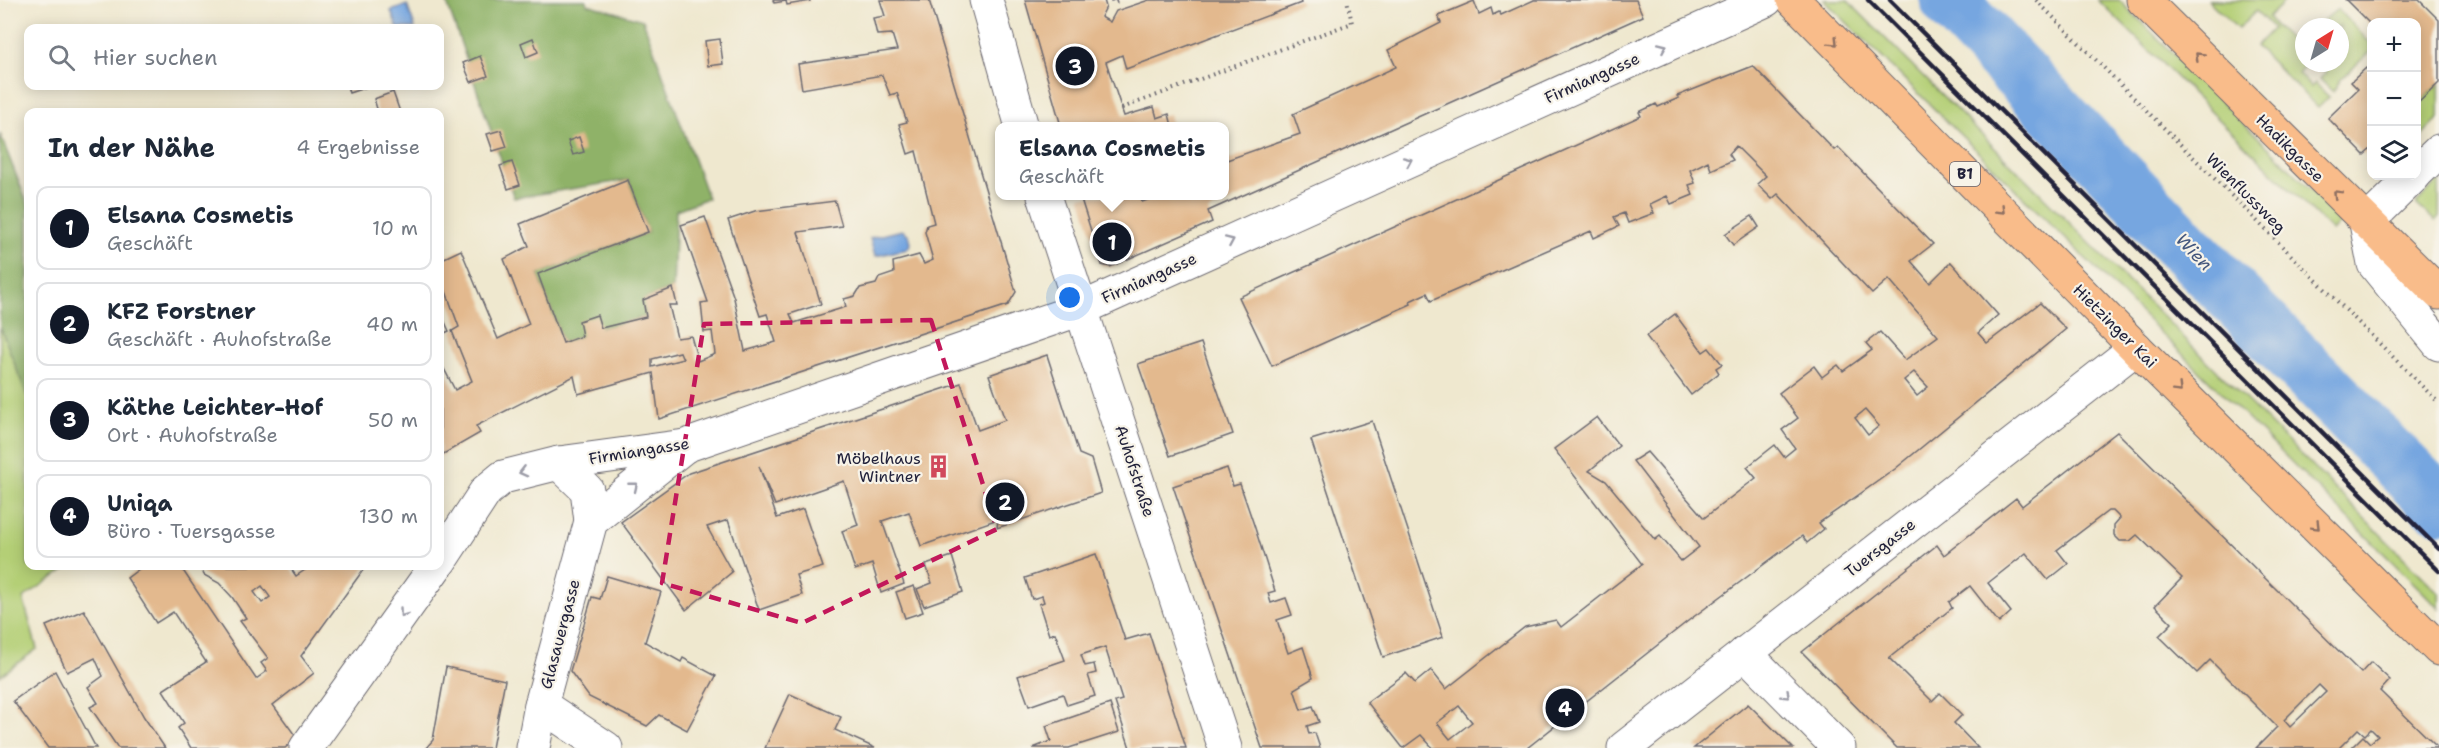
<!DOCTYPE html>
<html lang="de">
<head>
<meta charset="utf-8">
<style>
  body { margin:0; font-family:"Shantell Sans",sans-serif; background:#f2f2f3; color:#1f2937 }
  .controls { position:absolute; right:18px; top:18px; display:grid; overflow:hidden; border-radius:12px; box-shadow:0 3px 15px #0003 }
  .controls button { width:54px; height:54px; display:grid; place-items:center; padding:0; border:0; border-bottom:2px solid #e0e1e3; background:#fff; color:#1f2937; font:30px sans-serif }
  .compass { position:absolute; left:2295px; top:18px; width:54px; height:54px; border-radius:50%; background:#fff; box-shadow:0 3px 15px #0003; rotate:37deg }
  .you { position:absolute; left:1070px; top:298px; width:21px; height:21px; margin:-15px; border:4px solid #fff; border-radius:50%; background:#1a73e8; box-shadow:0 0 0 9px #1a73e833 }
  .badge { display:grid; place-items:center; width:39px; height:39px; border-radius:50%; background:#111827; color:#fff; font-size:20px; font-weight:700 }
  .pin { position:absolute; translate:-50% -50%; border:3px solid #fff; box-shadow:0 2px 6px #0006 }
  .popup { position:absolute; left:995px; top:122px; width:234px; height:78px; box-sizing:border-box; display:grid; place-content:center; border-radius:12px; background:#fff; filter:drop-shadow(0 2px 4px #0005); font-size:20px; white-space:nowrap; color:#747a83 }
  .popup b { font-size:22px; color:#1f2937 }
  .popup::after { content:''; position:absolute; left:50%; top:100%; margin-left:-12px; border:12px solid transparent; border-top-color:#fff }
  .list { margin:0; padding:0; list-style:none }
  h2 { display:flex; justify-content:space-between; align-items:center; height:78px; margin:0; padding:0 24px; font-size:26px }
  h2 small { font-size:20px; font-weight:400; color:#747a83 }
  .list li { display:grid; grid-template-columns:39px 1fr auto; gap:18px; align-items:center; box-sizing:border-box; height:84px; margin:0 12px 12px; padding:0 12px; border:2px solid #e0e1e3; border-radius:12px }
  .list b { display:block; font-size:22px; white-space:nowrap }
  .list p { margin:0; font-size:20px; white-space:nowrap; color:#747a83 }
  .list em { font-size:20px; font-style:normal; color:#747a83 }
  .icon { flex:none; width:33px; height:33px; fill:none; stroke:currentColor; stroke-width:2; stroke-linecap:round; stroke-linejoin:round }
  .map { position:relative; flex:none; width:2439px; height:748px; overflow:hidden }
  .search { position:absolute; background:#fff; box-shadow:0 3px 15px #0003; left:24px; top:24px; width:420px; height:66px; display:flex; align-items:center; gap:15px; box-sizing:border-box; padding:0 21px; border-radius:12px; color:#747a83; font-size:22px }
  .panel { position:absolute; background:#fff; box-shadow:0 3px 15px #0003; left:24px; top:108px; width:420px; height:462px; border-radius:12px }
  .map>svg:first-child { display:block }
  .green { fill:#b4cf76; stroke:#6b7858; stroke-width:1.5 }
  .forest { fill:#8fb267; stroke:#586a51; stroke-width:1.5 }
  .water { fill:#76a6e0; stroke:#4c648e; stroke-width:1.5 }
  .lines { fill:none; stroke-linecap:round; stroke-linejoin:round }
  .river { stroke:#76a6e0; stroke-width:58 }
  .building { fill:#e3b98e; fill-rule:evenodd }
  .minor-casing { stroke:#6a676f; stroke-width:35 }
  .major-casing { stroke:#6a676f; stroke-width:35 }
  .path { stroke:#6a676f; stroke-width:4; stroke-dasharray:1.5 4.5; stroke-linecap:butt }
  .minor { stroke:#fff; stroke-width:33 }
  .major { stroke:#f9bc8a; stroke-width:33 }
  .rail { stroke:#22223b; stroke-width:4.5 }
  .oneway { stroke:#8e6f62 }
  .oneway2 { stroke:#9c9ca7 }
  .marked { fill:none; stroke:#c2185b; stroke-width:4.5; stroke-dasharray:12 8; stroke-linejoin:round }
  .labels { text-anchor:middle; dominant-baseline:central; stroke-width:4.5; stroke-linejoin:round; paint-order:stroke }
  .shield { fill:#f7f3e8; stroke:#62616f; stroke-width:1.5 }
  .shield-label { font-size:15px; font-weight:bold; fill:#22223b }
  .street-label { font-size:16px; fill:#22223b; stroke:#f7f3e8 }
  .poi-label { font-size:16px; fill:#22223b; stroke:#f7f3e8; text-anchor:end }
  .water-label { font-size:18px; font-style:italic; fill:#44577d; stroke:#f7f3e8 }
</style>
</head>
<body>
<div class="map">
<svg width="2439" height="748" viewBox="0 0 2439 748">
  <rect width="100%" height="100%" fill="#f7f3e8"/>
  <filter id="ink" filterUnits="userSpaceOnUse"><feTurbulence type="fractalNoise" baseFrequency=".0167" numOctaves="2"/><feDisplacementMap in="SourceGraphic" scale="12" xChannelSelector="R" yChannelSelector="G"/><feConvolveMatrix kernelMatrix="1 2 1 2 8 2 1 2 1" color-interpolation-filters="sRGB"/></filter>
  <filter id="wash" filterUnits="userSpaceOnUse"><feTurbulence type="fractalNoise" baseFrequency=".008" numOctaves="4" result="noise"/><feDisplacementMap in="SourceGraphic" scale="24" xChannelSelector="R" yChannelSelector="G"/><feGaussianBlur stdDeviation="1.35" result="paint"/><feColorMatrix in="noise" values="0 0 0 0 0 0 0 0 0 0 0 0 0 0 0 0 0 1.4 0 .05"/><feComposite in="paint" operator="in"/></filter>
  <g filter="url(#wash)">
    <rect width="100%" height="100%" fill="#efe8cf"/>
    <g class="green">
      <path d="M1824 0H1847L2439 593V608Z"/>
      <path d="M2098 0H2119L2342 220 2332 231Z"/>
      <path d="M2208 0H2282L2284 2 2268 18 2293 43 2304 35V63H2308L2298 74 2311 87 2315 83 2329 97 2318 108 2256 46 2273 28 2256 11 2238 29Z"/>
      <path d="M2338 9 2371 44V51L2341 79 2333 92 2320 79 2326 72 2317 63H2340V27H2314Z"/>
      <path d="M2439 83V118L2417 140V105Z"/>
      <path d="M2439 181V217L2435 221 2416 204Z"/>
      <path d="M0 326 28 398V566H70L23 598 37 649 0 676Z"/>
    </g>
    <g class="forest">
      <path d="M446 0H586L587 4 643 20 708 198 676 210 673 288 644 300 646 317 601 328 563 343 538 274 648 232 628 180 514 198Z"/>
      <path d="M0 134 28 205V398L0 326Z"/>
    </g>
    <g class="water">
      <path d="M407 5 415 28H398L391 11Z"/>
      <path d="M902 230 909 235 911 243 907 249 875 256 870 238Z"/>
    </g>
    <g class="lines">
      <path class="river" d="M1949 0 2175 237 2439 504"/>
    </g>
    <g id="blocks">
      <g class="building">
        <path d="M773 0H810V1L787 5 786 1 774 3Z"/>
        <path d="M880 0H929L1016 292 1008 305 659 419 653 373 578 394 574 376 476 426 480 433 440 456V361L455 390 472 381 452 331 459 327 440 275V260L461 250 498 339 529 324 504 259 529 246 520 224 628 180 648 232 538 274 563 343 582 336 579 321 597 315 601 328 646 317 643 300 673 288 677 305H669L677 338 691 336 698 361 715 354 712 331 704 332 701 303 708 302 681 225 705 217 734 298 745 351 776 342 767 314 760 316 728 220 755 211 835 201 842 226 798 232 821 304 790 314 794 323 846 307 844 299 855 296 860 288 876 284 879 278 894 273 893 262 919 255 924 264 933 260 925 232 927 225 934 223 916 151 908 154 899 124 907 122 897 93 890 95 882 75 802 89 798 64 897 50 892 34 877 35 873 18 885 16ZM680 352 683 359 652 367V359Z"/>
        <path d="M1025 0H1104L1106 7 1101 17 1110 22 1116 11 1149 0H1300L1301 3 1126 69 1122 55 1106 62 1124 116 1154 107 1157 118 1169 114 1172 126H1061Z"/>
        <path d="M1534 0H1636L1643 16 1208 211 1212 222 1110 267 1102 265 1080 196H1140L1142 202 1158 196H1165L1167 199 1173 196H1224V161L1300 134 1293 114 1396 67 1388 50 1441 23 1438 16 1474 1 1479 14 1491 8 1493 15 1499 12 1501 15Z"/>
        <path d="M2346 0H2419L2439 20V83L2416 105V22H2372V26Z"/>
        <path d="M533 38 538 52 526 57 521 43Z"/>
        <path d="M720 39 723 64 708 66 705 41Z"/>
        <path d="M480 56 488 76 471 82 463 63Z"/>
        <path d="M1753 66 1834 150 1838 147 1933 244 1911 261 1930 283 1951 262 1998 315 1978 333 1987 343 2040 303 2066 329 1895 469 1819 523 1824 529 1807 543 1802 536 1688 621 1527 748H1433L1421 735 1403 748 1367 702 1406 673 1415 683 1431 670 1446 689 1525 627 1556 620 1561 627 1642 564 1554 449 1597 417 1619 446 1589 471 1606 481 1655 540 1660 536 1681 561 1699 547 1633 461 1647 452 1704 518 1756 478 1747 467 1775 445 1784 457 1795 448 1782 430 1798 418 1779 393 1814 366 1822 377 1838 365 1843 371 1872 350 1866 343 1880 332 1905 360 1938 336 1889 279 1872 294 1778 194 1772 199 1757 184 1766 176 1736 146 1729 154 1733 160 1711 170 1708 161 1690 170 1695 183 1689 185 1693 195 1671 204 1667 196 1650 204 1654 213 1628 223 1624 213 1614 217 1619 226 1594 238 1591 231 1431 301 1427 293 1410 301 1411 304 1272 366 1239 297 1641 116 1639 112 1656 104 1658 107 1679 98 1677 96ZM1914 372 1928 387 1917 396 1904 380ZM1865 410 1879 426 1868 435 1855 418ZM1459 706 1472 722 1450 739 1437 723Z"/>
        <path d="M2366 68 2372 74V148L2364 155 2328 118 2358 89 2351 82Z"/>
        <path d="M347 86H370L349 93Z"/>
        <path d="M393 92 400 112H378L374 99Z"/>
        <path d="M501 130 507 147 493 151 487 134Z"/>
        <path d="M579 137 584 152 573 155 568 141Z"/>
        <path d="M512 162 520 185 508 189 500 166Z"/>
        <path d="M1752 216 1759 227 1733 245 1725 234Z"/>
        <path d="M440 311 449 331 440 335Z"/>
        <path d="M1675 314 1703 352 1709 348 1722 364 1716 368 1719 373 1691 395 1646 336Z"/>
        <path d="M1201 343 1233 434 1170 456 1138 364Z"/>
        <path d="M1047 355 1079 454 1091 459 1101 493 997 528 998 519 921 546 909 512 882 521 904 584 881 593 872 564 855 570 842 531 858 525 844 481 775 505 759 466 777 518 803 509 823 567 796 575 802 595 759 610 728 520 707 527 732 572 686 610 621 522 689 473 961 383 978 430 1005 420 989 375Z"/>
        <path d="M1372 421 1443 637 1383 657 1311 440Z"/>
        <path d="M2117 432 2361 673 2371 662 2390 680 2380 691 2438 748H2351L2363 736 2370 743 2378 736 2371 729 2365 735 2358 729 2339 748H2256L2277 727 2210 660 2197 673 2159 636 2172 623 2155 606 2182 578 2137 535 2130 541H2120L2114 535V525L2120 518 2113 511H2108L2057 550 2068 564 2048 580 2026 553 1988 583 2011 612 1999 623 1970 586 1949 602 1952 608 1889 658 1932 701 1940 693 1962 715 1954 723 1978 748H1897L1802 652 1937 545 1944 555 2016 498 2022 506ZM2319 685 2326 692 2290 727 2284 720Z"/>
        <path d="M1227 468 1233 486 1240 484 1254 525 1275 591 1268 593 1271 603 1286 598 1292 615 1277 620 1288 653 1303 647 1313 678 1294 689 1301 710 1313 706 1319 722 1307 726 1309 734 1315 733 1320 748H1262L1173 486Z"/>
        <path d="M1096 554 1125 640 1149 633 1186 748H1130L1115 702 1122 700 1105 647 1081 655 1085 666 1094 664 1096 673 1088 675 1095 696 1067 705 1063 694 1029 706 1018 676 1065 660 1055 633 1049 635 1039 604 1044 602 1042 596 1032 599 1025 578Z"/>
        <path d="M952 556 963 592 924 606 917 589 932 583 926 565Z"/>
        <path d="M143 566H180L256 679 267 671 261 663 268 658 240 621 246 618 232 597 219 583 204 575 200 566H289L296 576 305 570 301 566H366L301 656 314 673 273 705 297 738 285 748H191L178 728 184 723 163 690 206 662 173 612 156 623 127 578ZM262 586 270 597 262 603 254 592Z"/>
        <path d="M607 576 661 592 645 642 681 662 683 658 716 676 687 730 659 715 647 726 589 697 570 671 592 597 600 599Z"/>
        <path d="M914 586 923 612 905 618 896 592Z"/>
        <path d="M84 610 144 717 165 748H118L90 707 98 703 88 687 103 676 95 658 67 672 46 626Z"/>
        <path d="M446 667 505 680 492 748H426L433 740Z"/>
        <path d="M55 671 96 748H48L13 701Z"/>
        <path d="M790 694 841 717 835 730 875 748H765Z"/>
        <path d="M1110 704 1119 732 1069 748H1033L1051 741 1046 726Z"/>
        <path d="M1748 704 1793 748H1694Z"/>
      </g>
    </g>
  </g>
  <g filter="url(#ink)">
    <use href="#blocks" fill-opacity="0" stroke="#6a676f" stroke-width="1.5"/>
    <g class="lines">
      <defs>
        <g id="minor">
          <path d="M986 0 1022 127"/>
          <path d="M2416 173 2439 151"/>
          <path d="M2414 176 2366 223 2374 264 2439 344"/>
          <path d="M1044 196 1225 748"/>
          <path d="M559 463 587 490 591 521"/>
          <path d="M440 561 486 491 503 477 559 463 685 446 1081 309 1766 0"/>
          <path d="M1745 653 1839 748"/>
          <path d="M541 705 606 748"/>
          <path d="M306 748 436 566"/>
          <path d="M533 748 541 705 591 521 685 446"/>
          <path d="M1624 748 2136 348"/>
        </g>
        <g id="major">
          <path d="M1793 0 2136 348 2439 649"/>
          <path d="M2143 0 2439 293"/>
        </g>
      </defs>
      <use href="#minor" class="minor-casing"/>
      <use href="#major" class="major-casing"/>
      <g class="path">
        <path d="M1112 0 1113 3 1121 0"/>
        <path d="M2036 0 2439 403"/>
        <path d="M1122 108 1352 23 1347 0"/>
      </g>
      <use href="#minor" class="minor"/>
      <use href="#major" class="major"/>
      <g class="rail">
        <path d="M1868 0 2439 571"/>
        <path d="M1890 0 2439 549"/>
      </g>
    </g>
    <defs><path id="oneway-chevron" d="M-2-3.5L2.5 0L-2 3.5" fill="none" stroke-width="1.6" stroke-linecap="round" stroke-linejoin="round" transform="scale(1.5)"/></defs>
    <g class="oneway">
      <use href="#oneway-chevron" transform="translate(1834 42) rotate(45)"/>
      <use href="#oneway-chevron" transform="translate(2199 56) rotate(-135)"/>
      <use href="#oneway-chevron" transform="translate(2337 194) rotate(-135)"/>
      <use href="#oneway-chevron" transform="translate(2001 210) rotate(45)"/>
      <use href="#oneway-chevron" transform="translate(2178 389) rotate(45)"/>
      <use href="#oneway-chevron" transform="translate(2316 526) rotate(45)"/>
    </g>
    <g class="oneway2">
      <use href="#oneway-chevron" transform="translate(1663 47) rotate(-24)"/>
      <use href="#oneway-chevron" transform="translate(1408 161) rotate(-24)"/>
      <use href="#oneway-chevron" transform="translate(1230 241) rotate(-24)"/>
      <use href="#oneway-chevron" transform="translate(523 472) rotate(166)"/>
      <use href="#oneway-chevron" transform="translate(634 486) rotate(-39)"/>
      <use href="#oneway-chevron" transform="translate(403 613) rotate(126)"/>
      <use href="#oneway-chevron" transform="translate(1786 695) rotate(45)"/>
    </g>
  </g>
  <path class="marked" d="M931 320 997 529 802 623 662 583 704 324Z"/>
  <defs>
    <symbol id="building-bare" viewBox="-9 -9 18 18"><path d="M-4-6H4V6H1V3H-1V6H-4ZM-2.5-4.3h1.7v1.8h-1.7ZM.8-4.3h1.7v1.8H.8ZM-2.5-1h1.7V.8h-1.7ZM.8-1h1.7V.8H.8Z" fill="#d1495b" stroke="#f7f3e8" stroke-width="2.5" paint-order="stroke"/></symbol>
  </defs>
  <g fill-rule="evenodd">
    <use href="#building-bare" x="922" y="450" width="33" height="33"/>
  </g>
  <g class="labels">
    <rect class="shield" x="1950" y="162" width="30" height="24" rx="4.5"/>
    <g class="shield-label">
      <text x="1965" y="174">B1</text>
    </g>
    <g class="street-label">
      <text transform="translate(1592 78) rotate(-24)">Firmiangasse</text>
      <text transform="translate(2290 148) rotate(45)">Hadikgasse</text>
      <text transform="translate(2246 193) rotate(45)">Wienflussweg</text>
      <text transform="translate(1149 278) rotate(-24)">Firmiangasse</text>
      <text transform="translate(2115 326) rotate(45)">Hietzinger Kai</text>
      <text transform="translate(639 451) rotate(-9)">Firmiangasse</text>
      <text transform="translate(1135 471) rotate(72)">Auhofstraße</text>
      <text transform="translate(1880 548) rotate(-38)">Tuersgasse</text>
      <text transform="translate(560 634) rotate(-75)">Glasauergasse</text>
    </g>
    <g class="poi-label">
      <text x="921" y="458">Möbelhaus<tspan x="921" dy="18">Wintner</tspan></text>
    </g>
    <g class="water-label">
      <text transform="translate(2194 252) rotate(46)">Wien</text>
    </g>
  </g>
</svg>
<div class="controls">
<button>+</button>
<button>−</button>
<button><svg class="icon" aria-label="layers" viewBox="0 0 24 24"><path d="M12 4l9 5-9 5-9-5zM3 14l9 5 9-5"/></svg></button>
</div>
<svg class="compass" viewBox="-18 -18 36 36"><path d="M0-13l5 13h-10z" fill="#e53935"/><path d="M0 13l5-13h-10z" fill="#747a83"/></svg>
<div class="you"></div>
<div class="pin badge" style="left:1112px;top:242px">1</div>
<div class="popup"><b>Elsana Cosmetis</b>Geschäft</div>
<div class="pin badge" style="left:1005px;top:502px">2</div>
<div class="pin badge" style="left:1075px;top:66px">3</div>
<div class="pin badge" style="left:1565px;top:708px">4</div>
<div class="search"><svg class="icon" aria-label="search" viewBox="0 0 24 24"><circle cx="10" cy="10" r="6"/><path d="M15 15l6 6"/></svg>Hier suchen</div>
<section class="panel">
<h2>In der Nähe<small>4 Ergebnisse</small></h2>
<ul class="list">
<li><span class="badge">1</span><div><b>Elsana Cosmetis</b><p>Geschäft</p></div><em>10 m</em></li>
<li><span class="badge">2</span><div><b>KFZ Forstner</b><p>Geschäft · Auhofstraße</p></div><em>40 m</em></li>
<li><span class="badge">3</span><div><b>Käthe Leichter-Hof</b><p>Ort · Auhofstraße</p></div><em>50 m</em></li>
<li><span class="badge">4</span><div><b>Uniqa</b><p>Büro · Tuersgasse</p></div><em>130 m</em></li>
</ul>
</section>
</div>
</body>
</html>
